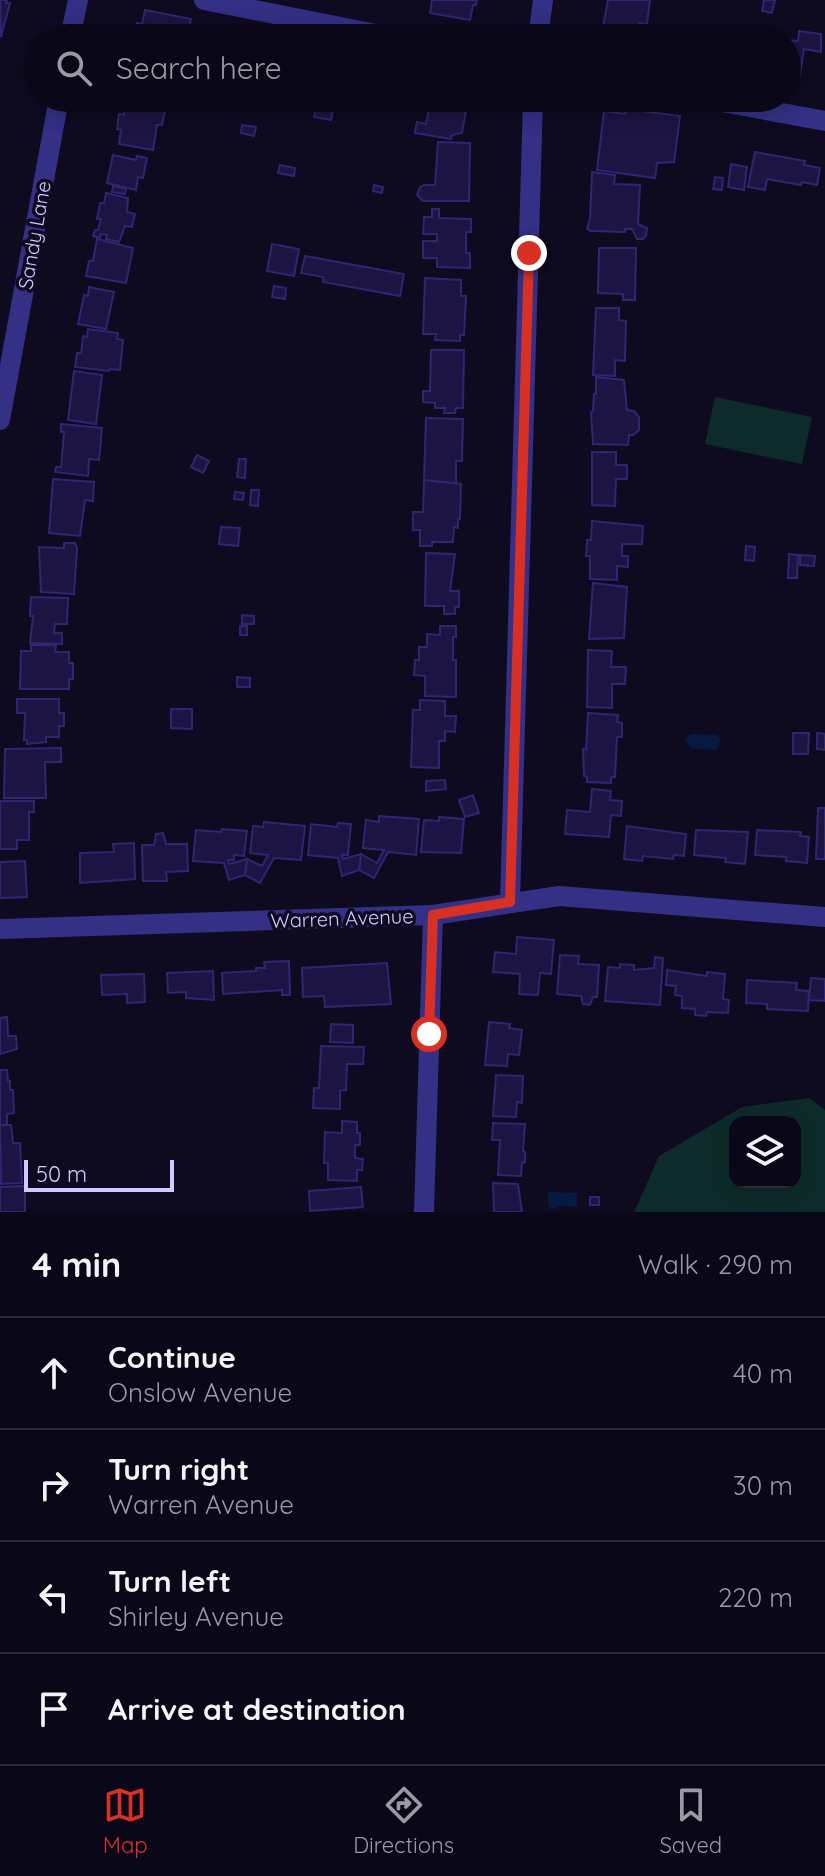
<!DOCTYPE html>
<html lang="en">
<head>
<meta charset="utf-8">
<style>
  body { margin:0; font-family:Quicksand,sans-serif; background:#131121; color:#f1f3f6 }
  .controls { position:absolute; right:24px; bottom:24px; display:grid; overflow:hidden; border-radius:16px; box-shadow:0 4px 20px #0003 }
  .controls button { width:72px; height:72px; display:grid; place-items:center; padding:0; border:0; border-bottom:2px solid #2a2937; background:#0a0818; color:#f1f3f6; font:40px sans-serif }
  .scale { position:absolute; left:24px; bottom:20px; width:150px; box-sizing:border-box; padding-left:8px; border:4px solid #d0caff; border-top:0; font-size:22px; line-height:28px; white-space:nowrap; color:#d0caff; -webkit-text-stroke:6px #0e0a20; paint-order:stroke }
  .stop { position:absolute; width:24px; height:24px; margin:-18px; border:6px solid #d93025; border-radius:50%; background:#fff }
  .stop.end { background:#d93025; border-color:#fff; box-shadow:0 2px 8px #0008 }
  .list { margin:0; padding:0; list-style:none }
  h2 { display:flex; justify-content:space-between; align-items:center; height:104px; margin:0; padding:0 32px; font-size:34px }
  h2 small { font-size:26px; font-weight:400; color:#999aa2 }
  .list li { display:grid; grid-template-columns:52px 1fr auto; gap:24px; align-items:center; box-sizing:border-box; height:112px; padding:0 32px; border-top:2px solid #2a2937 }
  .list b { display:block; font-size:30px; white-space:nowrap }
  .list p { margin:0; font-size:26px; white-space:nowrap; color:#999aa2 }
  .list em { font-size:26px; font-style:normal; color:#999aa2 }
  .icon { flex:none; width:44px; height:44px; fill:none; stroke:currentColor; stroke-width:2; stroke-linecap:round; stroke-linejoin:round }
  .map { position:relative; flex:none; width:825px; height:1212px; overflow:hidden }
  .search { position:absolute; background:#0a0818; box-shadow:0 4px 20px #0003; left:24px; right:24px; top:24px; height:88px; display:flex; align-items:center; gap:20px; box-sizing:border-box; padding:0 28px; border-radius:44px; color:#999aa2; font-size:30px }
  .sheet { height:552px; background:#0a0818 }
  nav { display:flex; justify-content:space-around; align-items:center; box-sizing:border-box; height:112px; border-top:2px solid #2a2937; background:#0a0818; font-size:22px; color:#999aa2 }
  nav a { display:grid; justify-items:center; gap:4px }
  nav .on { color:#d93025 }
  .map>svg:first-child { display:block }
  .green { fill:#0d2b2a; fill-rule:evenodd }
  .water { fill:#041a40 }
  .building { fill:#1e1443; stroke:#332472; stroke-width:2 }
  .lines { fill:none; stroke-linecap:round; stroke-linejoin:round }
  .minor { stroke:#333085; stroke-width:20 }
  .tertiary { stroke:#333085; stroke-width:20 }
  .route { stroke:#d93025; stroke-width:10 }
  .labels { text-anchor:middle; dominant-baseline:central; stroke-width:7; stroke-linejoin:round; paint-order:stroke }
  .street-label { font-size:20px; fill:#d0caff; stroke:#0e0a20 }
</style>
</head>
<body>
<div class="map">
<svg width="825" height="1212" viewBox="0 0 825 1212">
  <rect width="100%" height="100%" fill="#0e0a20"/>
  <g class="green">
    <path d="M715 397 812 417 802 464 705 444Z"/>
    <path d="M809 1098 825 1110V1212H634L659 1156 742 1107ZM795 1122V1182H735V1122Z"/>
  </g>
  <g class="water">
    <path d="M691 734 716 735 720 739 719 746 715 750 691 748 684 740Z"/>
    <path d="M548 1192 577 1193V1207L557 1206 552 1210 548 1205Z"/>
  </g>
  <g class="building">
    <path d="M0 0H7L6 3H10L1 37Z"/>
    <path d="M432 0H477L476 5H473L470 20 430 13Z"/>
    <path d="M608 0H650L647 24 639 23 637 36 644 38H612L613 33 602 32Z"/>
    <path d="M764 0H775L772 13 762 11Z"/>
    <path d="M145 10 191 19 187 38H134L137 23 142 24Z"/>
    <path d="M799 31 821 34V52L804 49 800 74 787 72V40L798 41Z"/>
    <path d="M133 98H161L160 103Z"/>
    <path d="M298 98H335L331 120 314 117 317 102Z"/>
    <path d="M431 98 464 99 462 109 466 110 462 133 452 135 451 139 415 133 417 122 426 124Z"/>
    <path d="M126 104 165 111 162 125H157L153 150 119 144 121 130 117 129 119 114 124 115Z"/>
    <path d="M626 109 680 116 674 162 657 163 655 178 597 170 604 111 625 114Z"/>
    <path d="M242 125 256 127 254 136 241 133Z"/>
    <path d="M438 142 470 143 469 201H423L417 195 420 187 424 185H435Z"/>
    <path d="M755 152 805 161 804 165 820 168 817 185 802 182 801 185 767 179 765 190 748 187Z"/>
    <path d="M113 155 136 160 137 156 147 158 143 178 138 177 136 190 107 183Z"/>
    <path d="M731 164 747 167 744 190 728 187Z"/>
    <path d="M280 165 295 168 294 176 278 173Z"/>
    <path d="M592 172 615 175 614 184 640 185 638 224 647 228 646 235 643 239H637L632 229H625V232L591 231 587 229 590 219Z"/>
    <path d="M715 177 723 178 722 190 713 189Z"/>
    <path d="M374 185 383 187 382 193 373 191Z"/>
    <path d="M113 186 126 189 125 194 112 192Z"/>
    <path d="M106 193 128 198 127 212 135 214 132 227 125 226 119 242 106 239 107 235 101 234 100 238 93 236 95 230H98L101 219H97L100 203H104Z"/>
    <path d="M432 209H439V218L471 219V232H466V253H470V268L437 267V258H423V241H437V234H423L424 217H432Z"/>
    <path d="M97 239 133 248 126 283 86 276 89 261H93Z"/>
    <path d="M272 244 299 249 294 276 267 271Z"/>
    <path d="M599 248H636L635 300H623V294L598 293Z"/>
    <path d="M305 256 404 274 400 296 323 282V277L301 273Z"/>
    <path d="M425 278 461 280V296H466L464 335H460V341L435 340 436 334H423Z"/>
    <path d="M274 286 286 288 285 299 272 297Z"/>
    <path d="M89 287 114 292 106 329 78 324 84 295 88 296Z"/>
    <path d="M596 308H619V320L626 321 625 361 615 360V376L593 375Z"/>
    <path d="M88 329 118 333 117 339 123 340 120 370 110 369 109 371 75 367 77 353H81L83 336 87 337Z"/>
    <path d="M431 350H464L463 408H456L455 413H444L445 408H435V403L423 402V391H430Z"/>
    <path d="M74 371 102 375 96 424 68 420Z"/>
    <path d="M596 377 624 380 627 410 634 411 639 417V430L633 435H629L628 445 593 444 591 412 593 411 594 394H596Z"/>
    <path d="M426 418 463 419 462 461H456V484L424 480Z"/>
    <path d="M61 424 102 428 99 460 89 459 88 476 55 472 56 467H61L64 432H61Z"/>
    <path d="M592 452H616V465H627V479H616L615 506 592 505Z"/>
    <path d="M197 455 209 461 203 473 191 467Z"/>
    <path d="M239 459H246L245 478 237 477Z"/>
    <path d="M53 479 94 482 93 501 85 500 80 536 49 533Z"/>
    <path d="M424 480 461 484 460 519H458V528L454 527 453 542H432V546H420V530H413V512H423Z"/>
    <path d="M251 490H259L258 506 250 505Z"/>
    <path d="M235 492 244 493 243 500 234 499Z"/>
    <path d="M592 521 643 526 642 544H622V556H628V567L617 566V580L590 579V556H586L587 540H591Z"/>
    <path d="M221 527 240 528 238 546 219 544Z"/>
    <path d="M64 543H75L77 549 74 594 41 592 39 547 64 548Z"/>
    <path d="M746 546 755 547 754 561 745 560Z"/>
    <path d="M426 553 455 554 450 591H459V607H455V614H444V606H425Z"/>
    <path d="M789 554 798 555 797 578H788Z"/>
    <path d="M800 555 815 556 814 566 800 565Z"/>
    <path d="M593 583 627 587 624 638 589 639Z"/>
    <path d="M31 597 68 598 67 624H55L54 633H62V644L30 643 33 616H30Z"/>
    <path d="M242 615 254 616V624H242Z"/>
    <rect x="240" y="626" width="7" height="9"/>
    <path d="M440 626H456V637H453V660H456V697L425 696V676L414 675 415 660H419V647H427V634L440 635Z"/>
    <path d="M31 645H56L55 652H69V663H73V679H69V689H20L21 651H31Z"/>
    <path d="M588 650 612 651 611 667H626L625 684H612V708L587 707Z"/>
    <path d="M237 677 250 678V687H237Z"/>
    <path d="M17 699H59V713H64V726H59V737H46V742L27 744V740H24L25 713H17Z"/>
    <path d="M420 700 445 701V716H456L455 732 445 731V741H439V768L411 767 413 710H420Z"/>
    <path d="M171 709H192V729L171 728Z"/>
    <path d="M588 713 618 715 617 722 622 723V737H617L615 777H611V783L587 782V777L584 776 583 749 586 750Z"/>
    <path d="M793 733H809L808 754H793Z"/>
    <path d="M817 733 825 734V750L817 749Z"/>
    <path d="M61 748V762H45L46 798H4L5 749Z"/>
    <path d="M445 780 446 789 426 791V781Z"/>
    <path d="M592 789 611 791 610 800 622 801 621 816 611 815 609 837 565 834 567 810 590 812Z"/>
    <path d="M473 795 479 813 465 817 459 800Z"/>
    <path d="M0 801H34V812H29V840H17V849H0Z"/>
    <path d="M818 808H825V859H816Z"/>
    <path d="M379 816 419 819 416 855 388 852 374 878 359 870 361 854 377 863 384 850 363 848 366 820 379 822Z"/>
    <path d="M439 817 464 819 461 853 421 852 424 820 439 821Z"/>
    <path d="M264 822 305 826 301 860 274 858 260 883 245 875 247 859 262 866 268 855 250 853 253 826 263 827Z"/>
    <path d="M338 823 351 824 348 855H342L343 859 361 854 359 870 342 876 338 858 308 855 311 824 337 827Z"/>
    <path d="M627 826 686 834 684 856 674 855 673 859 643 856 642 861 624 859Z"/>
    <path d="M222 829 247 831 244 856 234 855V860H228L229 864 247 859 245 875 229 880 224 863 193 861 196 830 221 832Z"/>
    <path d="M696 830 748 832 745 864 725 862 726 858 694 855Z"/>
    <path d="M757 830 801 832 800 836 809 837 807 863 786 861V857L755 855Z"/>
    <path d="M163 833 166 844H187L188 871 166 872 167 881H143L142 845H154L156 834Z"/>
    <path d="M134 843 135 879 80 883V853L114 852 113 844Z"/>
    <path d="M25 861 27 897 0 898V862Z"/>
    <path d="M517 937 554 940 551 974 540 973 538 995 519 994 520 974 493 972 495 952 516 954Z"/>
    <path d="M560 955 579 956 578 964 599 965 597 997H593L590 1005 583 1004 581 996 557 994Z"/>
    <path d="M655 957 663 958 660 1005 605 1001 608 967 620 968V964L634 965V970L654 968Z"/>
    <path d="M289 961 290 995H282V990L223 994 222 973 256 971V968H265L264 962Z"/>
    <path d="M387 963 391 1004 325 1007 324 996 303 997 302 968Z"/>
    <path d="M667 970 707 976V972L725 974 723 999 729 1000 728 1013 707 1012 706 1016 695 1015V1009L682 1008V996L675 995 676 986 666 985Z"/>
    <path d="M213 971 214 1000 186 998V992L168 993 167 973Z"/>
    <path d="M144 974 145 1002 127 1003V994L102 995 101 975Z"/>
    <path d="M811 978 825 979V1001L809 1000Z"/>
    <path d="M747 980 797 983 796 990 809 991 808 1011 767 1009V1004L746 1003Z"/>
    <path d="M7 1017 8 1036H16L17 1049 0 1054V1018Z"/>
    <path d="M489 1022 510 1024 509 1028 522 1030 519 1055 508 1054 507 1066 485 1065Z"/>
    <path d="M331 1024 353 1025V1043L330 1042Z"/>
    <path d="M321 1046 364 1047 363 1064H347L346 1090 340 1091V1109L313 1108 314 1088H319Z"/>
    <path d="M0 1070H7L8 1081H10V1090H13L14 1113 7 1114V1125H0Z"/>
    <path d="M496 1075 523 1076 522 1103 517 1102 516 1117 493 1116Z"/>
    <path d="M342 1121 357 1122V1133H360V1145H355V1158L363 1159 362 1170H357V1181L328 1180V1163H324L325 1132 342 1133Z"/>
    <path d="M493 1123 525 1124 523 1151 525 1152V1162L522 1163 521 1176 498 1175 500 1140H492Z"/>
    <path d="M0 1125H11L13 1143H20L22 1183 1 1184Z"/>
    <path d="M493 1183 518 1184 522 1212H494Z"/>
    <path d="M25 1186V1212H0V1187Z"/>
    <path d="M361 1187 363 1207 310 1211 309 1191Z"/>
    <rect x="590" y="1197" width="9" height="8"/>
  </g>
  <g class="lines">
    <g class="minor">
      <path d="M70 38 78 0"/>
      <path d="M538 38 543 0"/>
      <path d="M0 420 59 98"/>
      <path d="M510 902 533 98"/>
      <path d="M0 929 433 915 559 896 825 917"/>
      <path d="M424 1212 433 915"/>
    </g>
    <g class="tertiary">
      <path d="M204 0 396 38"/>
      <path d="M701 98 825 121"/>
    </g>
  </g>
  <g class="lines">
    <path class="route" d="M429 1034 433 915 510 902 529 253"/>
  </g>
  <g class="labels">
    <g class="street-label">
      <text transform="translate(34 235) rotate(-80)">Sandy Lane</text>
      <text transform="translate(342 918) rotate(-2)">Warren Avenue</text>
    </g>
  </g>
</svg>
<div class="controls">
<button><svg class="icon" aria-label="layers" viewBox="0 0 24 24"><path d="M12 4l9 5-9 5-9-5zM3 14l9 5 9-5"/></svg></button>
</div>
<div class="scale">50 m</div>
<div class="stop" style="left:429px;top:1034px"></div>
<div class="stop end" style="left:529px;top:253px"></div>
<div class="search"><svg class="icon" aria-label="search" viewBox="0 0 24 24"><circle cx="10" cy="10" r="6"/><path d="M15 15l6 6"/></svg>Search here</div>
</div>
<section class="sheet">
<h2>4 min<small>Walk · 290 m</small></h2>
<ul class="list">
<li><svg class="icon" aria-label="ahead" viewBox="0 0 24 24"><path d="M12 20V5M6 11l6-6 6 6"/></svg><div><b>Continue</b><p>Onslow Avenue</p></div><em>40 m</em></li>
<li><svg class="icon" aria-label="right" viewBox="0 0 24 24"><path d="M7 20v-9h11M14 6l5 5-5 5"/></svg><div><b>Turn right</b><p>Warren Avenue</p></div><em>30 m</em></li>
<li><svg class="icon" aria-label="left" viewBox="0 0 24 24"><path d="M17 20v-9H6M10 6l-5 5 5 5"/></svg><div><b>Turn left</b><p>Shirley Avenue</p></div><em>220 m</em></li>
<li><svg class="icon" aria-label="arrive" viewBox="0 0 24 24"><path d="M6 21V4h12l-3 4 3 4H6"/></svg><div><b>Arrive at destination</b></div></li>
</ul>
</section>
<nav>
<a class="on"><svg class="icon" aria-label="map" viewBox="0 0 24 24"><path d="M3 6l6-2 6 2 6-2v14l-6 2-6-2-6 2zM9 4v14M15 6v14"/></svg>Map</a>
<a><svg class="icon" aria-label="directions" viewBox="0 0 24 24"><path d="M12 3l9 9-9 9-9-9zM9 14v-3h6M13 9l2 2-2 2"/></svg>Directions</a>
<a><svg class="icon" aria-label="saved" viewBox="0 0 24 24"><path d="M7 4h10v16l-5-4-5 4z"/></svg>Saved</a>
</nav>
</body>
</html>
